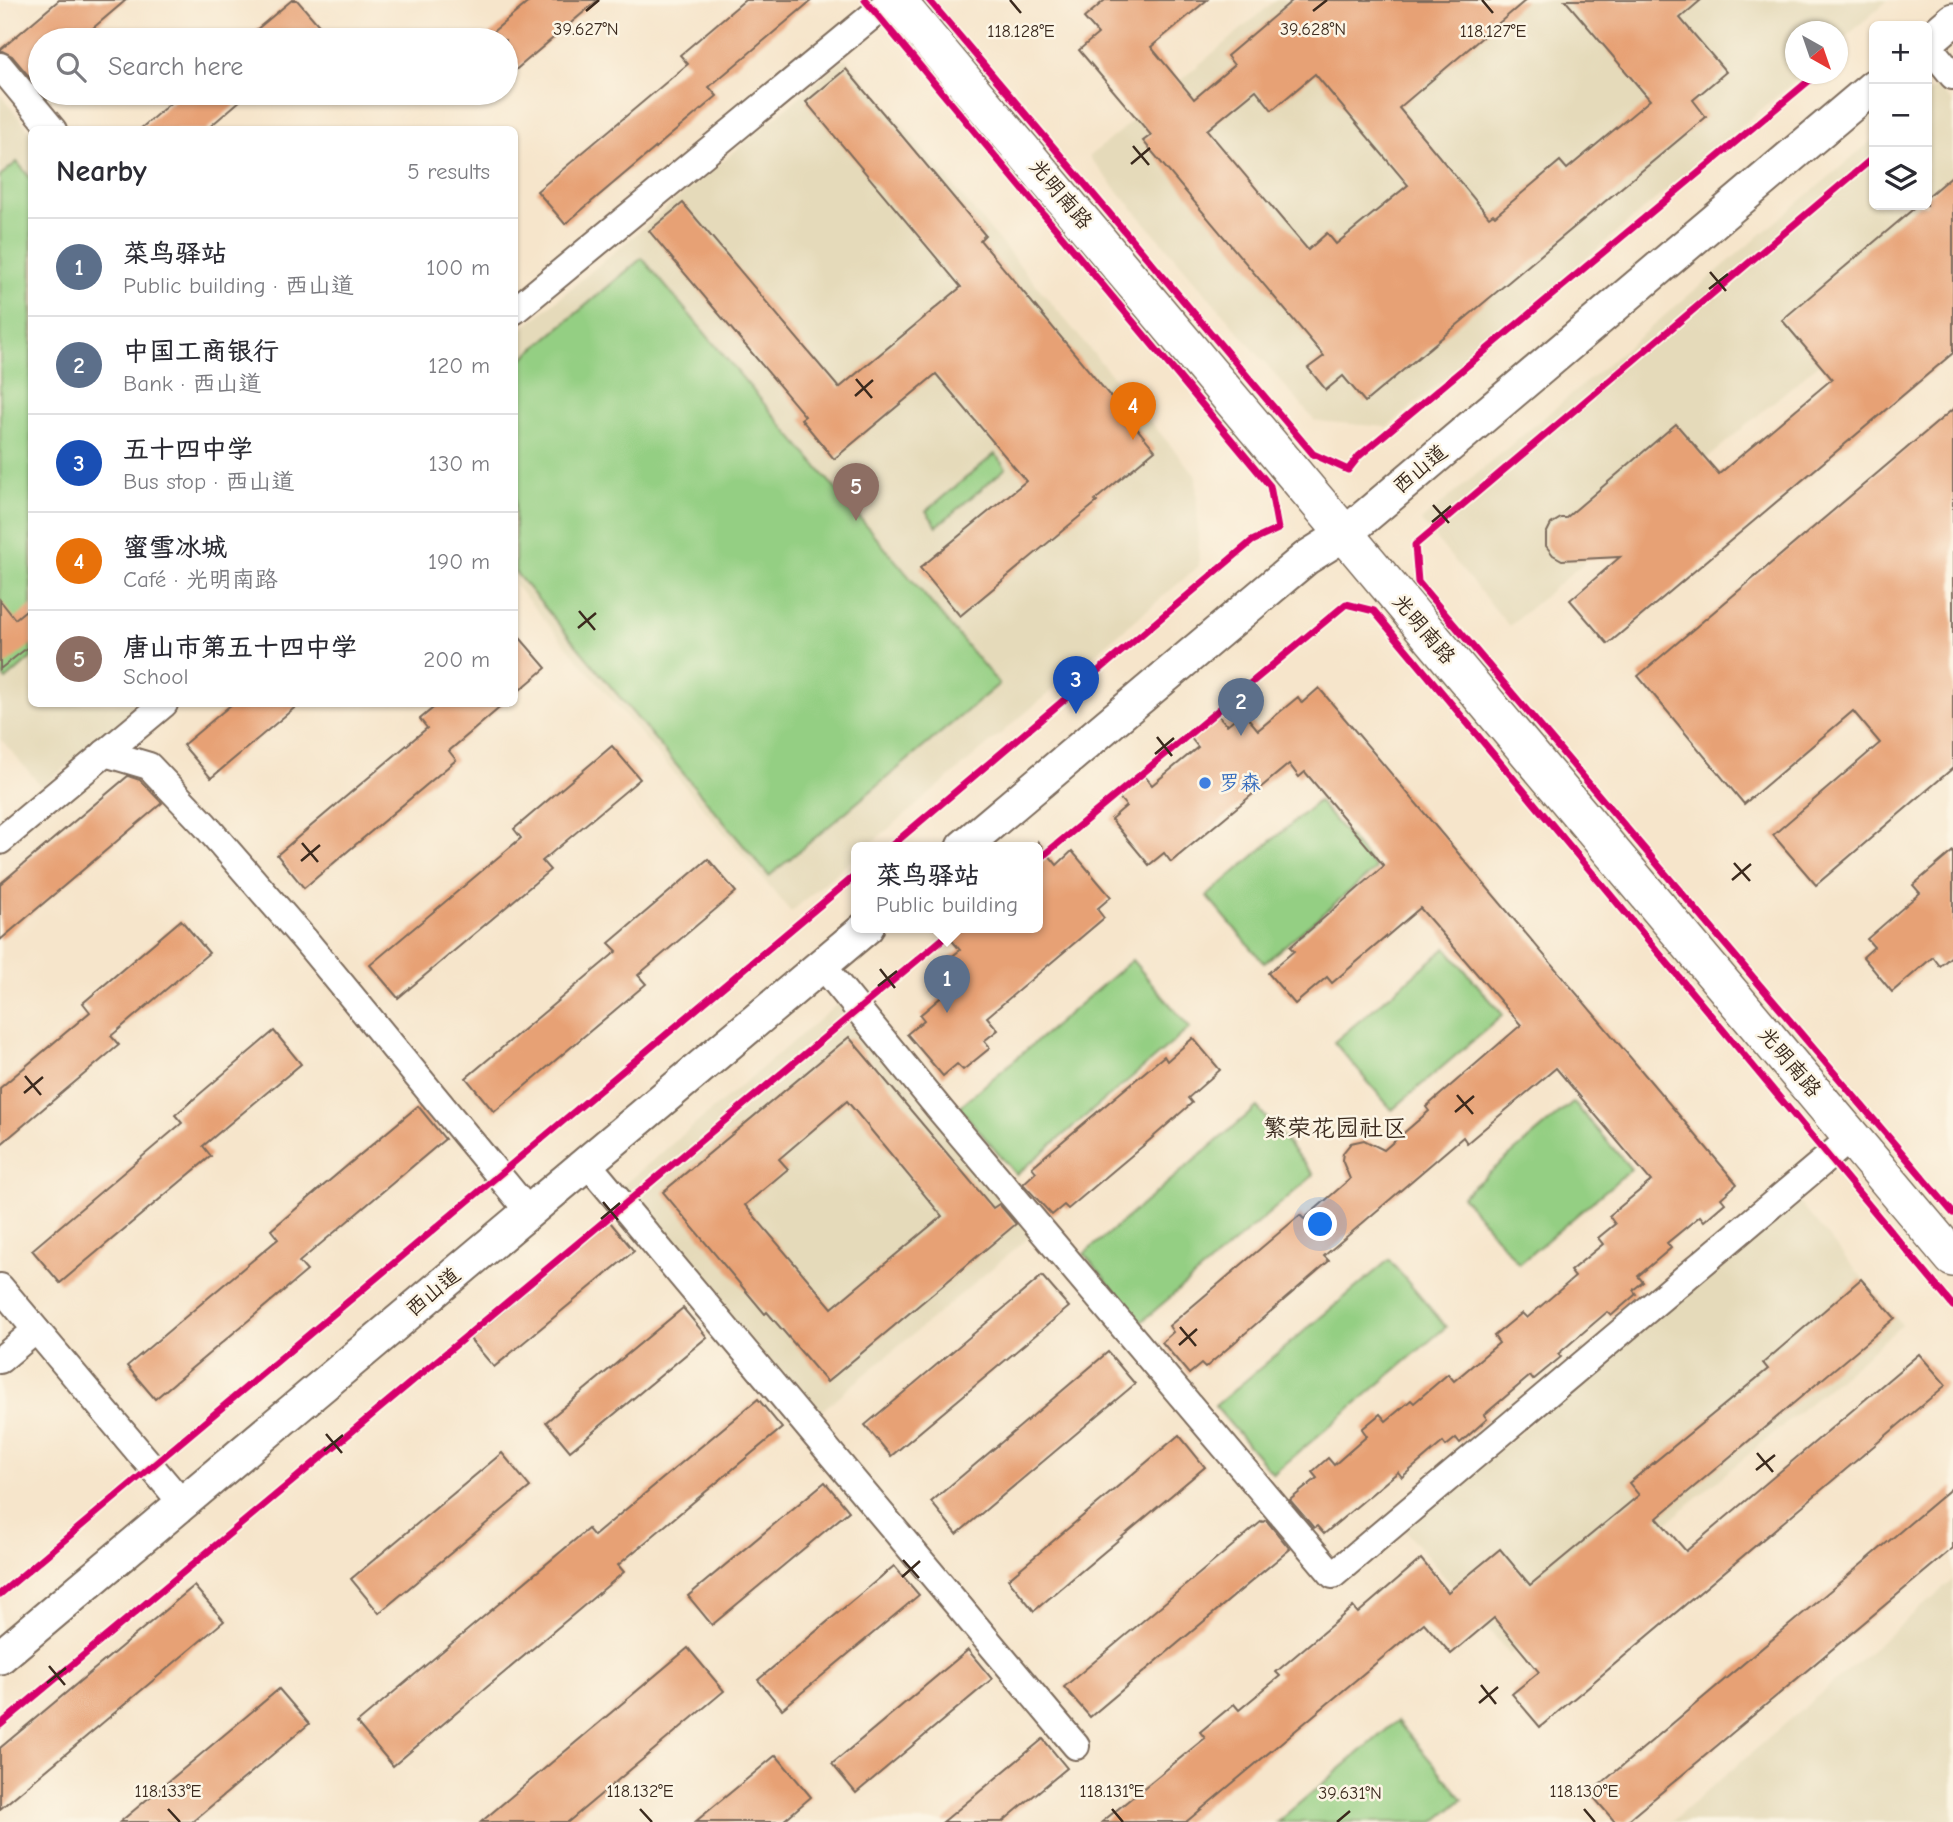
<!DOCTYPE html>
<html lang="en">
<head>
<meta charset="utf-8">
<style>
  body { margin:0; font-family:"Comic Neue","LXGW WenKai TC",sans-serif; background:#f2f2f3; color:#2b2b33 }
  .controls { position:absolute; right:21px; top:21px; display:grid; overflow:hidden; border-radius:10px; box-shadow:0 2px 5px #0004 }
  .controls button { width:63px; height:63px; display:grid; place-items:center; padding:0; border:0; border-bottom:2px solid #e1e1e2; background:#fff; color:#2b2b33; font:35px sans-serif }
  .compass { position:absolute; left:1785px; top:21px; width:63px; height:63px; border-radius:50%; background:#fff; box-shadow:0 2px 5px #0004; rotate:140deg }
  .you { position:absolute; left:1321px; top:1225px; width:24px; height:24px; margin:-18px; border:5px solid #fff; border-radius:50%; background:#1a73e8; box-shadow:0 0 0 10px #1a73e833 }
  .badge { display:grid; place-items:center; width:46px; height:46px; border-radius:50%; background:#b5179e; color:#fff; font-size:23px; font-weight:700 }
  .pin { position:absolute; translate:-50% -58px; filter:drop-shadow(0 2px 4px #0008) }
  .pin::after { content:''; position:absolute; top:37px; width:24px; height:21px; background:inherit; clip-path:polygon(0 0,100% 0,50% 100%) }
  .popup { position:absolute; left:851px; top:842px; width:192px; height:91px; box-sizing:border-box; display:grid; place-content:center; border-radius:10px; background:#fff; filter:drop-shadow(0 2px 5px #0005); font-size:23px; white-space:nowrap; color:#7c7c81 }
  .popup b { font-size:26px; color:#2b2b33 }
  .popup::after { content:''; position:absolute; left:50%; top:100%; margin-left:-14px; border:14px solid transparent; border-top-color:#fff }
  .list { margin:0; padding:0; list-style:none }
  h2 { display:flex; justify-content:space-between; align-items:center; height:91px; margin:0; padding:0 28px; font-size:30px }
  h2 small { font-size:23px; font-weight:400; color:#7c7c81 }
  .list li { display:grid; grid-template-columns:46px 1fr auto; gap:21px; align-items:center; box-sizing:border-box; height:98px; padding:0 28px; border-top:2px solid #e1e1e2 }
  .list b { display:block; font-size:26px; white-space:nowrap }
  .list p { margin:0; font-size:23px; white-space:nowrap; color:#7c7c81 }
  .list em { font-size:23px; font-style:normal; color:#7c7c81 }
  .icon { flex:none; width:38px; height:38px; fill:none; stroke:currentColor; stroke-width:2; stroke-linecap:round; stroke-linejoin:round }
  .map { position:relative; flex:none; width:1953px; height:1822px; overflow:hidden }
  .search { position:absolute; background:#fff; box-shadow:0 2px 5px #0004; left:28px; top:28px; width:490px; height:77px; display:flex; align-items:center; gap:18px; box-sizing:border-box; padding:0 24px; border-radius:38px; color:#7c7c81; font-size:26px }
  .panel { position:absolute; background:#fff; box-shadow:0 2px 5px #0004; left:28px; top:126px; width:490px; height:581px; border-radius:10px }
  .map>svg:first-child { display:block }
  .built { fill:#e5daba }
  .green { fill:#94cf83; stroke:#687c50; stroke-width:2 }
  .building { fill:#e7a175; fill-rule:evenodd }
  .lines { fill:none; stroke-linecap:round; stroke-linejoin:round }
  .minor-casing { stroke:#7c6b5b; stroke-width:30 }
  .tertiary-casing { stroke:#7c6b5b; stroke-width:37 }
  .secondary-casing { stroke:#7c6b5b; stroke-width:40 }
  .minor { stroke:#fff; stroke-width:26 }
  .tertiary { stroke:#fff; stroke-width:33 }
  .secondary { stroke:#fff; stroke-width:37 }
  .cycleway-casing { stroke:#fcf5e5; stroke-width:11 }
  .cycleway { stroke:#d6006c; stroke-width:7 }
  .ticks { fill:none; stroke:#3b2a1e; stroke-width:2.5 }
  .shop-dot { fill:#3f7fe0; stroke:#fcf5e5; stroke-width:2.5 }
  .labels { text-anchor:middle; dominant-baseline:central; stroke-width:5; stroke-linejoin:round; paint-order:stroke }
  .street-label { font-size:21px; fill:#3b2a1e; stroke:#fcf5e5 }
  .shop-label { font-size:21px; fill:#366cbe; stroke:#fcf5e5; text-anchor:start }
  .quarter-label { font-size:24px; fill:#3b2a1e; stroke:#fcf5e5 }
  .ticks-label { font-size:18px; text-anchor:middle; fill:#3b2a1e; stroke:#fcf5e5; stroke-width:5; stroke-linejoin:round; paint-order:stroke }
</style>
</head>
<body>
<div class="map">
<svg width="1953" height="1822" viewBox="0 0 1953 1822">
  <rect width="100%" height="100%" fill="#fcf5e5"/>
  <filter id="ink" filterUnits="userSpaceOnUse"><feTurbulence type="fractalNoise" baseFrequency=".0143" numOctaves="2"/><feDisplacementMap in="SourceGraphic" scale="14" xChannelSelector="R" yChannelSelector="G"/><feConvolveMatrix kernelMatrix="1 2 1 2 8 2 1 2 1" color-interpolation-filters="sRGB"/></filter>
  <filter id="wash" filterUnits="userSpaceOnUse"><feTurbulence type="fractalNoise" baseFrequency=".00686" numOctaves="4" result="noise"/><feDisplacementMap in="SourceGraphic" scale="28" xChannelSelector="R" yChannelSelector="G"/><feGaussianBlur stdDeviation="1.57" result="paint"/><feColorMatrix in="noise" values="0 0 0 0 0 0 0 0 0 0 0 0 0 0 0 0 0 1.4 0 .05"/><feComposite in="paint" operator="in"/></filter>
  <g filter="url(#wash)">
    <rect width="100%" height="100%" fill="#f6e5cb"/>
    <g class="built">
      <path d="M1276 0H1888L1838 44V32H1796V74H1803L1388 427 1315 421 1089 157Z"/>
      <path d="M846 58 1196 476 1199 566 867 847H856V856L791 912 515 585 514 336Z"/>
      <path d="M1937 85 1953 104V250L1509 626 1421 521 1874 139V205H1927V94Z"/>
      <path d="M0 94 31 132 32 704H142L42 787 0 738Z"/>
      <path d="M840 1002 1034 1233 813 1418 621 1187Z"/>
      <path d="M1797 1200 1902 1325 1510 1655 1405 1530Z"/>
      <path d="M1953 1580V1822H1671Z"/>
    </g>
    <g class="green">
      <path d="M17 162 32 180 31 658 6 680 0 672V176Z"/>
      <path d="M642 258 999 684 769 876 515 572V365Z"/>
      <path d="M995 454 1006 468 937 526 926 511Z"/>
      <path d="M1318 801 1376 869 1264 963 1207 896Z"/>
      <path d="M1446 948 1503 1015 1392 1110 1334 1042Z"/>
      <path d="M1132 960 1190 1028 1016 1175 959 1107Z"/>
      <path d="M1573 1102 1631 1169 1519 1264 1462 1196Z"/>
      <path d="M1257 1107 1314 1175 1141 1322 1084 1254Z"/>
      <path d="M1389 1260 1446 1327 1273 1474 1215 1406Z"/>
      <path d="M1397 1721 1463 1799 1435 1822H1277Z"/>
    </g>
    <g id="blocks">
      <g class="building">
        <path d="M59 0H126L79 40H40V73L32 80 12 56 0 50Z"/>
        <path d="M292 0H297L323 30 311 40H244Z"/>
        <path d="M531 0H598L506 78V40H483Z"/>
        <path d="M745 0H812L709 87 717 96 565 224 537 191 688 64 680 55Z"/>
        <path d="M1105 0H1207L1151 47 1194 99 1234 65 1227 56 1293 0H1526L1399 108 1489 217 1493 214 1495 216 1560 161 1567 169 1650 100 1565 0H1701L1680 18 1726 72 1693 100 1706 117 1365 402 1343 376 1326 390 1308 368 1324 356 1143 141 1151 135 1079 50 1098 34 1084 18ZM1315 74 1408 185 1336 244 1327 233 1308 250 1207 130 1256 90 1272 110Z"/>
        <path d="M846 69 985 235 980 240 1155 450 1095 500 1097 502 960 616 920 568 1026 481 936 374 834 459 801 419 805 416 649 231 683 203 839 388 961 287 806 102Z"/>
        <path d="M182 93H249L206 130H139Z"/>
        <path d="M1953 175V353L1608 644 1570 600 1620 557 1562 560 1553 555 1546 546V534L1551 524 1561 518H1566L1676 424 1719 474 1832 379 1782 320 1918 205H1927V197Z"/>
        <path d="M1953 409V768L1816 885 1773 835 1880 743 1853 711 1744 804 1638 676Z"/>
        <path d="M0 600 15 619 32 605V644L0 669Z"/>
        <path d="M514 631 546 668 514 695Z"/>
        <path d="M1319 688 1737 1184 1721 1198 1725 1203 1704 1221 1700 1216 1667 1243 1671 1248 1638 1276 1643 1282 1633 1290 1636 1294 1611 1316 1607 1312 1558 1354 1561 1357 1533 1380 1530 1376 1484 1415 1487 1419 1460 1443 1456 1438 1446 1446 1443 1442 1402 1477 1398 1472 1324 1534 1317 1526 1314 1528 1290 1500 1317 1478 1312 1472 1328 1458 1334 1465 1367 1436 1362 1429 1380 1414 1386 1421 1411 1400 1414 1403 1448 1374 1454 1381 1499 1343 1494 1336 1522 1313 1527 1318 1575 1277 1570 1271 1603 1244 1598 1238 1615 1224 1609 1216 1651 1181 1556 1068 1467 1143 1463 1137 1324 1256 1329 1261 1205 1368 1201 1364 1189 1374 1162 1342 1173 1332 1169 1326 1300 1215 1304 1219 1350 1179 1342 1160 1343 1153 1351 1143 1364 1140 1384 1150 1429 1111 1426 1107 1521 1025 1420 908 1332 983 1327 977 1295 1004 1268 973 1294 951 1290 947 1384 866 1305 772 1299 777 1289 764 1171 862 1164 853 1149 865 1111 819 1126 806 1118 796 1143 774 1152 785 1198 747 1190 737 1217 714 1227 725 1243 712 1258 730 1298 697 1302 703Z"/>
        <path d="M232 704H299L211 778 183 745Z"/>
        <path d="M438 704H504L449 751 456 760 304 888 277 855 427 728 420 719Z"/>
        <path d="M612 746 640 779 542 861 550 870 398 998 370 965 521 838 514 829Z"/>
        <path d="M128 776 140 780 162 803 0 940V884Z"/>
        <path d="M1038 842 1057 865 1072 851 1111 897 1097 909 1104 918 987 1017 998 1030 984 1041 990 1048 963 1070 957 1064 943 1076 907 1034 924 1020 920 1015 959 982 944 963 960 950 950 938 963 927H1038Z"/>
        <path d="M1953 851V955L1940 966 1933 957 1892 992 1863 957 1874 947 1867 939 1920 893 1913 885Z"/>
        <path d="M708 859 736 892 638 975 646 984 494 1112 466 1078 617 951 609 943Z"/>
        <path d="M181 920 209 953 111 1036 119 1045 0 1145V1088L90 1012 83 1003Z"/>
        <path d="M274 1031 301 1064 203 1146 211 1156 60 1283 32 1250 182 1123 175 1115Z"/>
        <path d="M849 1037 993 1208 999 1204 1016 1224 827 1382 767 1312 765 1314 663 1192ZM847 1101 942 1216 832 1308 745 1205 788 1169 779 1159Z"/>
        <path d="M1193 1038 1220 1070 1188 1098 1192 1103 1144 1145 1068 1209 1064 1205 1052 1215 1023 1184 1036 1172 1032 1167 1164 1056 1167 1061Z"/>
        <path d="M418 1106 445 1139 299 1262 307 1271 155 1399 127 1366 278 1239 271 1230Z"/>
        <path d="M610 1222 634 1251 494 1367 470 1339Z"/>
        <path d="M1042 1276 1069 1307 891 1456 865 1425Z"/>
        <path d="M1861 1279 1895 1318 1657 1518 1686 1551 1919 1354 1946 1385 1540 1727 1512 1694 1539 1672 1494 1618 1451 1654 1424 1623 1186 1822H1102L1205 1738 1200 1732 1234 1704 1239 1710 1280 1676 1276 1672 1353 1607 1358 1613 1421 1559 1448 1592 1500 1549 1530 1585 1639 1495 1629 1483 1768 1369 1763 1363Z"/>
        <path d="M683 1308 707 1337 570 1451 546 1422Z"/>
        <path d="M1108 1352 1135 1384 957 1534 931 1502Z"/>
        <path d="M758 1399 782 1428 618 1565 624 1572 393 1766 357 1723 588 1529 594 1536Z"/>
        <path d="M1179 1435 1205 1467 1034 1611 1008 1579Z"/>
        <path d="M502 1453 530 1487 379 1613 351 1579Z"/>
        <path d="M825 1482 849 1511 712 1625 688 1596Z"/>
        <path d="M1953 1487V1548L1626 1822H1615L1590 1793Z"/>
        <path d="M1266 1520 1290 1549 1090 1717 1064 1687 1262 1521 1263 1522Z"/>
        <path d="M894 1566 919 1595 782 1709 758 1680Z"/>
        <path d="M194 1586 224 1621 0 1809V1748Z"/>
        <path d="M688 1648 724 1691 568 1822H481Z"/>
        <path d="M968 1650 992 1679 856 1793 832 1764Z"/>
        <path d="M279 1689 309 1724 192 1822H120Z"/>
        <path d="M1043 1739 1067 1768 1002 1822H943Z"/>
        <path d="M776 1755 811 1797 782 1822H695Z"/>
      </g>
    </g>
  </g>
  <g filter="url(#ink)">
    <use href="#blocks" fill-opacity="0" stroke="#7c6b5b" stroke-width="2"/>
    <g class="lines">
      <defs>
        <g id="minor">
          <path d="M1927 44 1953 76"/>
          <path d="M0 66 53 130"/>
          <path d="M514 311 891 0"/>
          <path d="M105 753 149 766 205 825 305 940 529 1212"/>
          <path d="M0 841 164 704"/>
          <path d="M822 965 941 1111 1333 1575 1852 1137"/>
          <path d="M587 1163 1076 1746"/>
          <path d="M0 1287 182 1503"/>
          <path d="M0 1360 36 1330"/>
        </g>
        <g id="tertiary">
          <path d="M1927 42 1953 20"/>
          <path d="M963 847 1306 558 1346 533 1874 86"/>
          <path d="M0 1657 867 927"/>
        </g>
        <path id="secondary" d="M896 0 1953 1258"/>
      </defs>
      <use href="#minor" class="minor-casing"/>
      <use href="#tertiary" class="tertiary-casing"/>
      <use href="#secondary" class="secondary-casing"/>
      <use href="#minor" class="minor"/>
      <use href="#tertiary" class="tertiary"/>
      <use href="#secondary" class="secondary"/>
      <defs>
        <g id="cycleway">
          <path d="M865 0 1270 486 1278 529 1252 541 890 847"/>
          <path d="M929 0 1313 454 1348 470 1359 456 1817 74"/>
          <path d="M1874 157 1415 545 1418 582 1953 1213"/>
          <path d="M1038 860 1346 604 1374 611 1953 1306"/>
          <path d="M0 1594 856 875"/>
          <path d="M0 1725 957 927"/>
        </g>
      </defs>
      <use href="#cycleway" class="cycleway-casing"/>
      <use href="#cycleway" class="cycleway"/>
    </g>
  </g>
  <path class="ticks" d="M1010 0 1021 13M1482 0 1493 13M586 11 599 0M1313 11 1327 0M1133 146 1149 165M1131 164 1150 148M1710 272 1726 291M1709 289 1728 274M856 379 872 398M855 396 873 380M1433 505 1449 523M1432 522 1451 506M579 611 595 630M578 628 596 613M1157 737 1172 756M1155 754 1174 738M302 843 318 862M301 861 320 845M1734 863 1750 881M1732 880 1751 864M880 969 895 988M878 986 897 971M25 1076 41 1095M24 1093 43 1077M1457 1095 1473 1114M1455 1112 1474 1096M603 1202 618 1220M601 1219 620 1203M1180 1327 1196 1346M1179 1345 1197 1329M326 1434 342 1453M324 1451 343 1435M1757 1453 1773 1472M1756 1470 1775 1455M903 1560 919 1578M902 1577 920 1561M49 1666 65 1685M47 1683 66 1668M1481 1685 1496 1704M1479 1703 1498 1687M168 1809 180 1822M640 1809 652 1822M1112 1809 1123 1822M1584 1809 1595 1822M1337 1822 1350 1811"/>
  <circle class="shop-dot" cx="1205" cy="783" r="7"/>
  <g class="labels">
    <g class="street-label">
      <text transform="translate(1061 194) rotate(50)">光明南路</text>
      <text transform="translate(1420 469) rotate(-40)">西山道</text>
      <text transform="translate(1424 629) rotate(50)">光明南路</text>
      <text transform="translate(1790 1062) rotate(50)">光明南路</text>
      <text transform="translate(433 1292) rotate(-40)">西山道</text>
    </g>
    <g class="shop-label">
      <text x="1219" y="783">罗森</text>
    </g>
    <g class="quarter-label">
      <text x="1335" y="1128">繁荣花园社区</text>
    </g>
  </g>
  <g class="ticks-label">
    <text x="586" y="35">39.627°N</text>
    <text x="1313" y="35">39.628°N</text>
    <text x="1021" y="37">118.128°E</text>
    <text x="1493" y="37">118.127°E</text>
    <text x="168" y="1797">118.133°E</text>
    <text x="640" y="1797">118.132°E</text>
    <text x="1112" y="1797">118.131°E</text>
    <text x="1584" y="1797">118.130°E</text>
    <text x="1350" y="1799">39.631°N</text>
  </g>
</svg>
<div class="controls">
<button>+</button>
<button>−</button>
<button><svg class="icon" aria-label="layers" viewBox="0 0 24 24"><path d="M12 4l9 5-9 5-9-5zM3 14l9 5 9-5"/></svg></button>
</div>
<svg class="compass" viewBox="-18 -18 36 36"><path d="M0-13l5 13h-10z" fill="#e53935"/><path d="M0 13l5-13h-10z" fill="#7c7c81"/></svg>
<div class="you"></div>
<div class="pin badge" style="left:947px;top:1013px;background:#5c6f8a">1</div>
<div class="popup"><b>菜鸟驿站</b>Public building</div>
<div class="pin badge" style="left:1241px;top:736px;background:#5c6f8a">2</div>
<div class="pin badge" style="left:1076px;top:714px;background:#1a4fb4">3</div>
<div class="pin badge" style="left:1133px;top:440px;background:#e8710a">4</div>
<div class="pin badge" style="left:856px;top:521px;background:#8d6e63">5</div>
<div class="search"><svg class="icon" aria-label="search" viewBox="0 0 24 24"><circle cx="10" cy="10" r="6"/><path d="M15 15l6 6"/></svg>Search here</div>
<section class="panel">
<h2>Nearby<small>5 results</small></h2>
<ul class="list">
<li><span class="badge" style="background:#5c6f8a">1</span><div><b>菜鸟驿站</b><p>Public building · 西山道</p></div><em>100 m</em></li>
<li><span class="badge" style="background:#5c6f8a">2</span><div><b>中国工商银行</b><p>Bank · 西山道</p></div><em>120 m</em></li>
<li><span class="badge" style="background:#1a4fb4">3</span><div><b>五十四中学</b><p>Bus stop · 西山道</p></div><em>130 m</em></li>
<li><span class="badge" style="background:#e8710a">4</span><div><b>蜜雪冰城</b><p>Café · 光明南路</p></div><em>190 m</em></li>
<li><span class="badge" style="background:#8d6e63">5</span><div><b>唐山市第五十四中学</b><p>School</p></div><em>200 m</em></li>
</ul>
</section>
</div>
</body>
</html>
